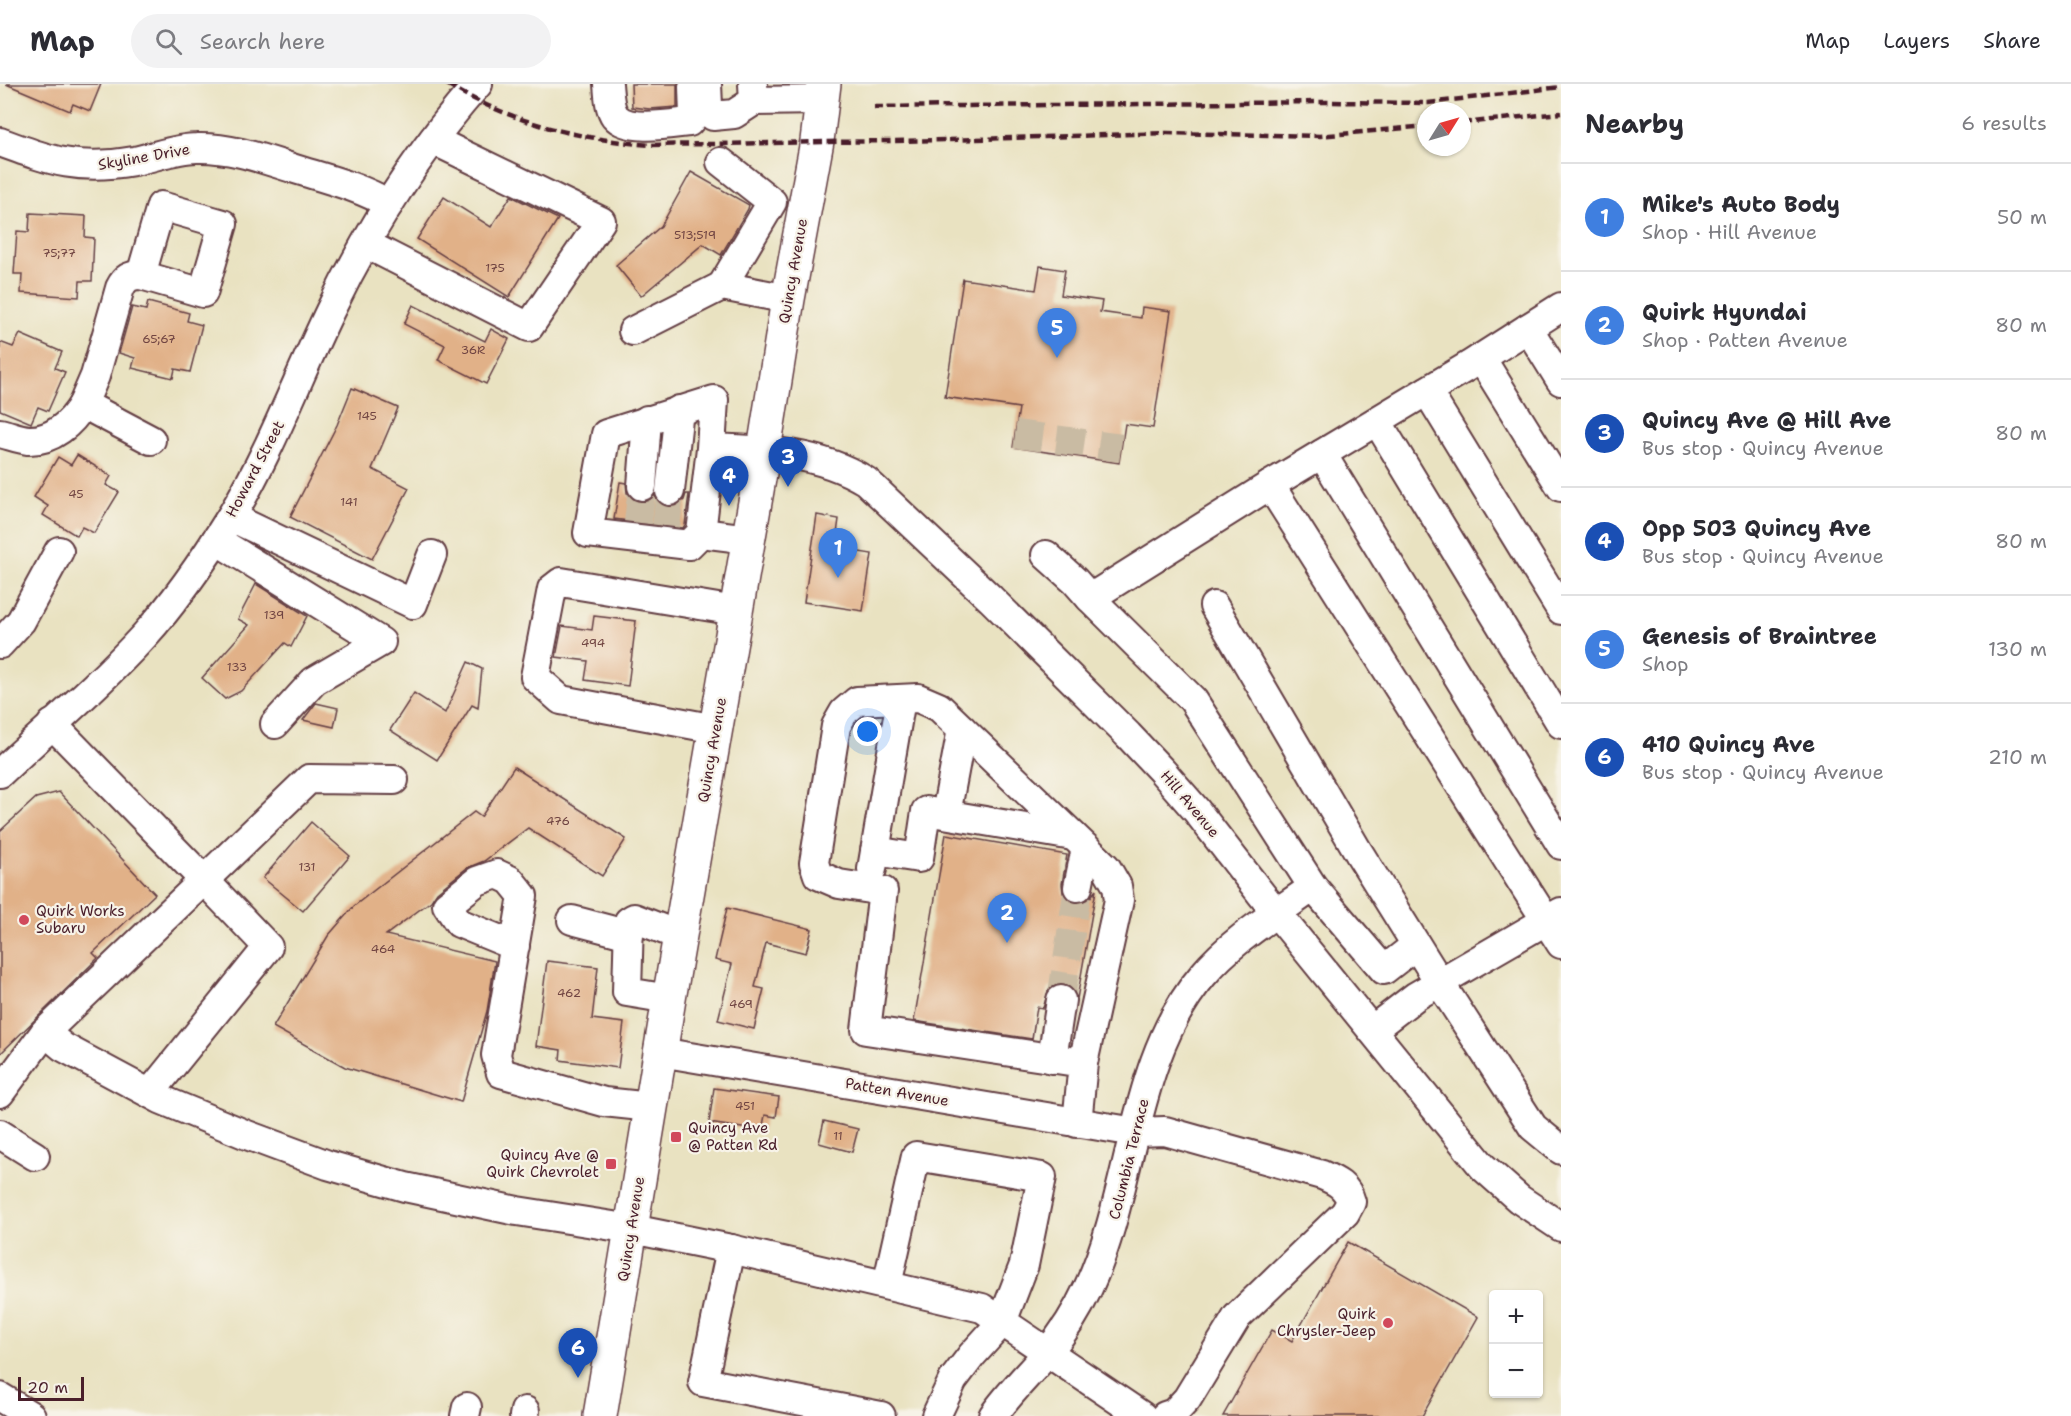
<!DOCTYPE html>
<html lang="en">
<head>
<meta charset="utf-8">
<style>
  body { margin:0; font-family:"Shantell Sans",sans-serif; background:#f2f2f3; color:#2b2b33 }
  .controls { position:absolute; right:18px; bottom:18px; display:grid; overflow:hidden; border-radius:6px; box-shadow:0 2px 4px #0004 }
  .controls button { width:54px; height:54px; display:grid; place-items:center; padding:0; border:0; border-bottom:2px solid #e1e1e2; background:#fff; color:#2b2b33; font:30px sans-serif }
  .compass { position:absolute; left:1417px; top:18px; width:54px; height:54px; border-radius:50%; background:#fff; box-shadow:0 2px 4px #0004; rotate:53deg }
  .scale { position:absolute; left:18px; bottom:15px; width:66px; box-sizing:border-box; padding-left:6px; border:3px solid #4a1f2b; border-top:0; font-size:16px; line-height:21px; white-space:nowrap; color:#4a1f2b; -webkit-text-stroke:4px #f7f3e8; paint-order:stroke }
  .you { position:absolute; left:868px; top:648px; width:21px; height:21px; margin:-15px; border:4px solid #fff; border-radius:50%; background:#1a73e8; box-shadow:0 0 0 9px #1a73e833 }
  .badge { display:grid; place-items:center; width:39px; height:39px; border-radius:50%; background:#d1495b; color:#fff; font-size:20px; font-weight:700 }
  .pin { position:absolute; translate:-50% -50px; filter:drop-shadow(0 2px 3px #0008) }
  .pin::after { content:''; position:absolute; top:32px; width:21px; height:18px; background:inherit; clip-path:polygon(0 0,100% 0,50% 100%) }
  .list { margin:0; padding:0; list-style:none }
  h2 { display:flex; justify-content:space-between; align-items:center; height:78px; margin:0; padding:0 24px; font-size:26px }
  h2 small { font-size:20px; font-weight:400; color:#7c7c81 }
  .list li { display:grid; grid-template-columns:39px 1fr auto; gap:18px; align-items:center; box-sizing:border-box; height:108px; padding:0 24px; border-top:2px solid #e1e1e2 }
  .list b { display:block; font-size:22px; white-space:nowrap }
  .list p { margin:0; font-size:20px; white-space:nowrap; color:#7c7c81 }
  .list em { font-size:20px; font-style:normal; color:#7c7c81 }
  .icon { flex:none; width:33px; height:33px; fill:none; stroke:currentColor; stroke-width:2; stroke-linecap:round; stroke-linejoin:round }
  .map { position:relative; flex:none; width:1561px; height:1332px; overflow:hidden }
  header { display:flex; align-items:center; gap:36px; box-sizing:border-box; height:84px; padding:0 30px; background:#fff; border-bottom:2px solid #e1e1e2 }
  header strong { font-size:28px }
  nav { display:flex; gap:33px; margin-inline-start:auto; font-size:21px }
  .search { width:420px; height:54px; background:#f2f2f3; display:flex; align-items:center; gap:15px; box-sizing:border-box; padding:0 21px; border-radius:33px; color:#7c7c81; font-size:22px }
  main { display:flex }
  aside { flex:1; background:#fff }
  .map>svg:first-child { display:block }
  .building { fill:#e1b188 }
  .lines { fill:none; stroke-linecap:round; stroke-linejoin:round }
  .minor-tunnel { stroke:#c9bba3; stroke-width:28; stroke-dasharray:28 14; stroke-linecap:butt }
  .minor-casing { stroke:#623c42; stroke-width:32 }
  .major-casing { stroke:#623c42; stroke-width:36 }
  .minor { stroke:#fff; stroke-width:28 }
  .major { stroke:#fff; stroke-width:33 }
  .rail { stroke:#4a1f2b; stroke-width:4.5; stroke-dasharray:9 4.5; stroke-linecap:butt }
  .poi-dot { fill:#d1495b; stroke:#f7f3e8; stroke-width:2 }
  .labels { text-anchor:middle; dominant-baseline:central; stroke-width:4.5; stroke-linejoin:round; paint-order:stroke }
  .number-label { font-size:12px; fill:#704442 }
  .street-label { font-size:15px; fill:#4a1f2b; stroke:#f7f3e8 }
  .poi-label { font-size:15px; fill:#4a1f2b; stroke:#f7f3e8; text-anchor:start }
</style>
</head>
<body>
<header>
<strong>Map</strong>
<div class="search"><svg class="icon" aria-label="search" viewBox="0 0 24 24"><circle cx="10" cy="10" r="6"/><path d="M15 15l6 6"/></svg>Search here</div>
<nav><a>Map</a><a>Layers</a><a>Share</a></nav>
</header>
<main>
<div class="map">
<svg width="1561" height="1332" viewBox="0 0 1561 1332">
  <rect width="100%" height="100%" fill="#f7f3e8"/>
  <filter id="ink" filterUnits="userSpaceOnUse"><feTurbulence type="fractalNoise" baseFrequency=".0167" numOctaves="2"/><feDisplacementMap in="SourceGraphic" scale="12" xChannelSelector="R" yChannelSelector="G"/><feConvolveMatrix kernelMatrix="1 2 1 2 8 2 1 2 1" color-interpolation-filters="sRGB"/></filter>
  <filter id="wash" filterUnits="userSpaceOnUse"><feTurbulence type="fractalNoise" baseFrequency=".008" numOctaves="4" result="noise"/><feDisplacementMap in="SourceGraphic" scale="24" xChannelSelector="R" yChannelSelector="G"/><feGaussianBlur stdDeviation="1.35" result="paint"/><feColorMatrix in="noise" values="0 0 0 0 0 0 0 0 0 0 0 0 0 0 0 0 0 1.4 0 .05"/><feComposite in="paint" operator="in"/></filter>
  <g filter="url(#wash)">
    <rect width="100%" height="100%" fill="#e9e2c1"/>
    <g id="blocks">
      <g class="building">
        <path d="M6 0H101L90 27 73 20 70 27Z"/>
        <path d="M631 0H677V23L650 25 632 23Z"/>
        <path d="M691 88 749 121 748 125 721 171 703 160 641 212 616 181 661 142Z"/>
        <path d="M511 112 558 135 509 213 417 155 444 113 491 143Z"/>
        <path d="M30 129 86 132 85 153 94 154 92 197H80L79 213 21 209 22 190H14L17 147 29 148Z"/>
        <path d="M1040 182 1065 186 1061 211 1102 217 1100 228 1141 234 1142 223 1171 227 1153 344 1125 340 1119 379 1013 363 1019 324 945 313 963 195 1036 206Z"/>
        <path d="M148 218 189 229 187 237 202 241 190 288 175 285 173 294 132 284 135 274 119 269 132 223 146 226Z"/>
        <path d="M413 221 485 257 491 245 509 255 486 300 438 276 445 261 404 240Z"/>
        <path d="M20 250 62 268 55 284 65 288 48 327 38 323 31 339 0 326V258L13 263Z"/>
        <path d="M352 304 398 324 372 385 409 404 372 475 290 433 337 341Z"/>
        <path d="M77 371 111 392 106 401 119 408 94 449 82 443 77 452 43 431 48 422 34 413 58 373 71 381Z"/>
        <path d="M620 398 626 399 627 409 633 416 641 418 649 417 655 412 660 420 668 423 677 422 684 416 686 410H689L685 441 683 444 614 435Z"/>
        <path d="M817 431 839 435 835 464 872 470 863 527 804 518Z"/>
        <path d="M256 500 307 532 291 563 285 559 241 607 225 615 202 594 249 541 238 535Z"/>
        <path d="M594 532 636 537 628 602 585 596 588 577 556 573 562 542 592 546Z"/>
        <path d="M468 578 482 585 478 624 472 621 437 676 390 646 414 609 445 629Z"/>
        <path d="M316 619 338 624 334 643 303 636Z"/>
        <path d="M514 683 626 755 602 792 528 744 484 777 467 784 437 808 431 817 386 851 495 877 487 927 461 1018 345 983 273 943 328 852 354 822 474 728 481 733Z"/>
        <path d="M59 708 155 810 93 869 98 874 0 970V747L36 714Z"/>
        <path d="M311 738 350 772 303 827 263 794Z"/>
        <path d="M946 750 1067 771 1062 800 1063 809 1067 815 1074 819H1083L1090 814 1096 806 1077 915 1072 904 1064 900H1056L1049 905 1043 924 1037 923 1032 955 914 937Z"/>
        <path d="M727 824 812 845 806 869 766 859 755 903 764 905 754 945 718 936 732 880 715 876Z"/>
        <path d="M547 877 598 883 592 935 624 939 618 984 560 976 561 966 536 962Z"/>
        <path d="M714 1004 779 1013 776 1033 765 1031 762 1047 709 1039Z"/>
        <path d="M824 1037 858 1045 852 1068 819 1059Z"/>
        <path d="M1348 1158 1478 1233 1422 1332H1223L1272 1246 1292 1257Z"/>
      </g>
    </g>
  </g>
  <g filter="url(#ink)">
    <use href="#blocks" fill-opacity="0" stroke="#623c42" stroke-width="1.5"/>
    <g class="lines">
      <g class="minor-tunnel">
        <path d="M1015 350 1121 364"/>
        <path d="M638 439 642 402"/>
        <path d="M666 444 670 407"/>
        <path d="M1061 916 1078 803"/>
      </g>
      <defs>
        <g id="minor">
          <path d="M608 0C609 10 609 24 615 32 628 48 671 40 689 38L694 32 693 3"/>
          <path d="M707 0 708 22 713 32 734 30 754 17"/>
          <path d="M753 0 754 17 820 16"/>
          <path d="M0 58C52 77 78 87 134 77 155 73 176 64 197 64 231 63 263 75 295 85 327 95 360 103 389 120"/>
          <path d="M721 78 772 118 722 202"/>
          <path d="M161 122 223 140 203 209 141 191Z"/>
          <path d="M366 160 529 243 601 137 433 56"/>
          <path d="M141 191C130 191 125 194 120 204L95 292 83 320 151 356"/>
          <path d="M1528 244 1561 297"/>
          <path d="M633 247 722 202 788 215"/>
          <path d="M1481 274 1561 403"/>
          <path d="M1427 307 1561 526"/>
          <path d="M1377 337 1561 640"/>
          <path d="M0 349C9 351 19 355 28 356 52 357 72 339 83 320"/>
          <path d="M711 364 701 449 689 461 588 449 606 350 714 316 711 364C765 366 819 368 866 397L991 515 1128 651 1162 687 1196 726 1262 811 1483 1083 1519 1115 1561 1143"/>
          <path d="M1322 370 1561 761"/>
          <path d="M1270 401 1561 860"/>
          <path d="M642 402 647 336"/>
          <path d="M670 407 679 326"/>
          <path d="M231 433 413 520 432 471"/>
          <path d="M701 449 749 455"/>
          <path d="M216 456 381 558 314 597 275 640"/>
          <path d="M1046 471 1075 497 1090 514"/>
          <path d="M1214 522 1359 769 1440 899 1533 1043 1561 1066"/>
          <path d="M0 560 21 537 59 467"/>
          <path d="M52 640 204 796 45 948 63 963 160 1015 247 1051 328 1081 405 1103 517 1127 632 1145 731 1165 982 1224 1142 1332"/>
          <path d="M716 645 561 616 535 593 552 505 561 498 736 527"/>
          <path d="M0 689C48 644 99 601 144 552 177 516 206 473 232 431 271 366 297 295 330 227 369 146 418 68 478 0"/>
          <path d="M946 730 962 645"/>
          <path d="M875 767 919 774 926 727 1073 752"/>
          <path d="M872 785 901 615"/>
          <path d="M1078 803 1086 764"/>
          <path d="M1313 803 1193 616 1090 514 1270 401 1470 281 1561 223"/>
          <path d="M572 836 629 851"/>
          <path d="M515 862 459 839 447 821 477 797 497 790 510 796 523 812 496 971 501 989 604 1018 651 1023"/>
          <path d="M669 915 627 908 629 837 634 834 680 852"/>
          <path d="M1372 946 1416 912 1561 828"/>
          <path d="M660 968 1135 1048 1165 1047 1322 1091C1336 1097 1347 1102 1351 1118L1345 1129 1237 1233 1187 1315 1174 1329 1165 1332"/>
          <path d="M1052 975 1061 916"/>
          <path d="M0 1009 45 948"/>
          <path d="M150 1009 268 863 204 796 309 695 394 696"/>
          <path d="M1077 1039 1083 979 1119 816 1117 802 1106 783 939 623 918 614 857 617 844 628 836 642 814 779 818 791 839 800 883 807 866 946 1083 979"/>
          <path d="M0 1050 35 1072"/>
          <path d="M731 1165 703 1298 881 1332"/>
          <path d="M887 1201 916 1072 1042 1093 1024 1181 1002 1238 972 1271 953 1296 936 1332"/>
          <path d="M0 1313 31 1332"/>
          <path d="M465 1332 467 1323"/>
          <path d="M524 1332 525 1327"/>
          <path d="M993 1332C1009 1309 1029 1290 1046 1270 1063 1250 1077 1228 1088 1204 1134 1106 1131 975 1203 891 1233 855 1276 830 1313 803L1384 886 1416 861"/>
        </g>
        <path id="major" d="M600 1332 669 915 764 366 788 215 817 57 824 0"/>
      </defs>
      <use href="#minor" class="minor-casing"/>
      <use href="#major" class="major-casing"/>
      <use href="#minor" class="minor"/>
      <use href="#major" class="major"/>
      <g class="rail">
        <path d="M447 0C509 38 581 56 652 61L947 56 1167 49 1320 52 1426 42"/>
        <path d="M874 23 1322 18 1428 19 1561 3"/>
        <path d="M1462 39 1561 29"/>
      </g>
    </g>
  </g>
  <g class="poi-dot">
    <circle cx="24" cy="836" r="6"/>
    <rect x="670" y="1047" width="12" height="12" rx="3"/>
    <rect x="605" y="1074" width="12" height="12" rx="3"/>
    <circle cx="1388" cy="1239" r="6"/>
  </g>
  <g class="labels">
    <g class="number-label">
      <text x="695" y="151">513;519</text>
      <text x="59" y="169">75;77</text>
      <text x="495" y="184">175</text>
      <text x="159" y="255">65;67</text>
      <text x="473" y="266">36R</text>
      <text x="367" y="332">145</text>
      <text x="76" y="410">45</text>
      <text x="349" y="418">141</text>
      <text x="274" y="531">139</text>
      <text x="593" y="559">494</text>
      <text x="237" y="583">133</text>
      <text x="558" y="737">476</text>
      <text x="307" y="783">131</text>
      <text x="383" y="865">464</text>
      <text x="569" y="909">462</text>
      <text x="741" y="920">469</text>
      <text x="745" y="1022">451</text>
      <text x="838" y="1052">11</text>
    </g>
    <g class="street-label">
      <text transform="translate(144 73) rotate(-10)">Skyline Drive</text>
      <text transform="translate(793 187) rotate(-80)">Quincy Avenue</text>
      <text transform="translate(255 385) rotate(-62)">Howard Street</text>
      <text transform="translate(712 666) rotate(-80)">Quincy Avenue</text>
      <text transform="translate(1190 720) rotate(50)">Hill Avenue</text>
      <text transform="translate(897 1008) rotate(10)">Patten Avenue</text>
      <text transform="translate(1129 1075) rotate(-76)">Columbia Terrace</text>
      <text transform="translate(631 1145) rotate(-81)">Quincy Avenue</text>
    </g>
    <g class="poi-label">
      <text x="36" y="827">Quirk Works<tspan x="36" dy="17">Subaru</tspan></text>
      <text x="688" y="1044">Quincy Ave<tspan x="688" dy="17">@ Patten Rd</tspan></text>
      <text x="599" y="1071" text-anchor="end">Quincy Ave @<tspan x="599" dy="17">Quirk Chevrolet</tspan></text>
      <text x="1376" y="1230" text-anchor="end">Quirk<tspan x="1376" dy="17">Chrysler-Jeep</tspan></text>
    </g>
  </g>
</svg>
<div class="controls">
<button>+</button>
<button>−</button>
</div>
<svg class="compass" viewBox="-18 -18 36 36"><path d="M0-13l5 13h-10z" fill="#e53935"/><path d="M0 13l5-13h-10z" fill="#7c7c81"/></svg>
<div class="scale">20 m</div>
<div class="you"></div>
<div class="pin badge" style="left:838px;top:494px;background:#3f7fe0">1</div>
<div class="pin badge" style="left:1007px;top:859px;background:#3f7fe0">2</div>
<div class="pin badge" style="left:788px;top:403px;background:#1a4fb4">3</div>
<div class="pin badge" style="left:729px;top:422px;background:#1a4fb4">4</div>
<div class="pin badge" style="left:1057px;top:274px;background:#3f7fe0">5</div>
<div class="pin badge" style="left:578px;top:1294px;background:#1a4fb4">6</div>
</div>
<aside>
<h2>Nearby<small>6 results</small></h2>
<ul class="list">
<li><span class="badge" style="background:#3f7fe0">1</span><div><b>Mike's Auto Body</b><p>Shop · Hill Avenue</p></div><em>50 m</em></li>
<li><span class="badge" style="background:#3f7fe0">2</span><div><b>Quirk Hyundai</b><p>Shop · Patten Avenue</p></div><em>80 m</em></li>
<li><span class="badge" style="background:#1a4fb4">3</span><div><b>Quincy Ave @ Hill Ave</b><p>Bus stop · Quincy Avenue</p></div><em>80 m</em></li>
<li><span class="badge" style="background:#1a4fb4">4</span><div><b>Opp 503 Quincy Ave</b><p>Bus stop · Quincy Avenue</p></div><em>80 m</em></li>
<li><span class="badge" style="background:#3f7fe0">5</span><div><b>Genesis of Braintree</b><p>Shop</p></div><em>130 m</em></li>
<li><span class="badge" style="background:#1a4fb4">6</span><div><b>410 Quincy Ave</b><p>Bus stop · Quincy Avenue</p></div><em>210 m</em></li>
</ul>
</aside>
</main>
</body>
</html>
